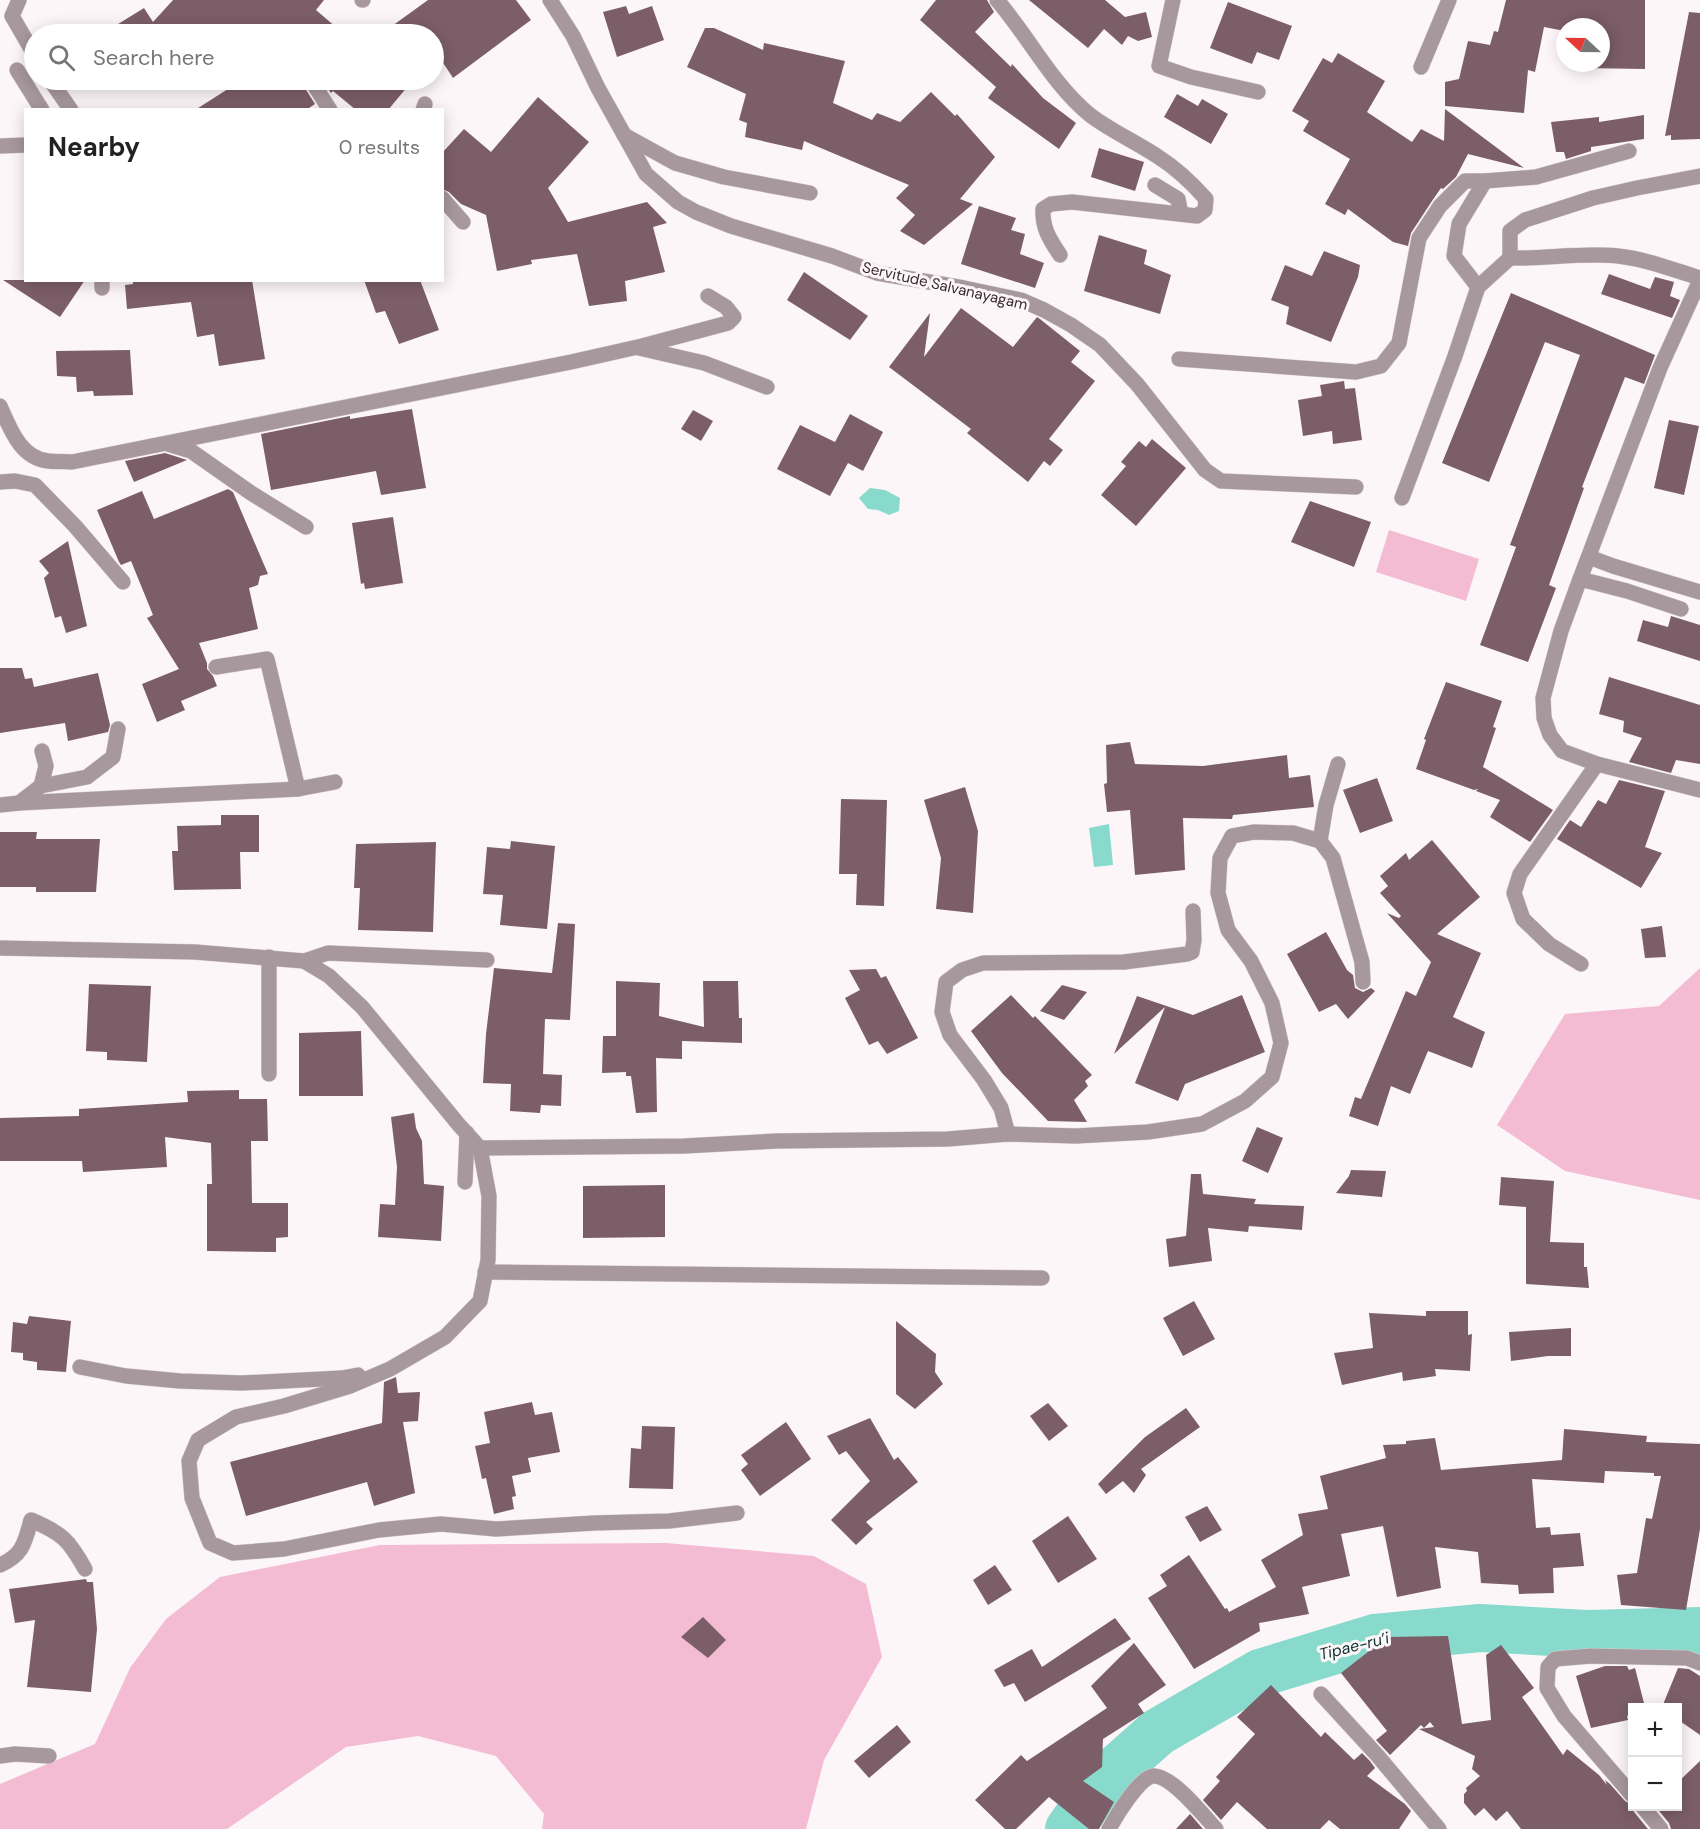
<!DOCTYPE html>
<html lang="en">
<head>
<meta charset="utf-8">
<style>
  body { margin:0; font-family:"DM Sans",sans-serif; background:#f2f2f2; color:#222 }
  .controls { position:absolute; right:18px; bottom:18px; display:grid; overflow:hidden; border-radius:0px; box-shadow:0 3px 15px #0003 }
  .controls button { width:54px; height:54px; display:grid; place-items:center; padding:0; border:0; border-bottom:2px solid #e0e0e0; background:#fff; color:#222; font:30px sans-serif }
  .compass { position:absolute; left:1556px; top:18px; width:54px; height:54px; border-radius:50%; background:#fff; box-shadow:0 3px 15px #0003; rotate:292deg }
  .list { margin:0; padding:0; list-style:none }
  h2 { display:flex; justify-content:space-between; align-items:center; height:78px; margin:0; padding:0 24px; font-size:26px }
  h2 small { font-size:20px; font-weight:400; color:#767676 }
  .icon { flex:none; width:33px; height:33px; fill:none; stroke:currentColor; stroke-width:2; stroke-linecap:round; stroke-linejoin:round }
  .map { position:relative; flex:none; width:1700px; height:1829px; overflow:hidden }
  .search { position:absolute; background:#fff; box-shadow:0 3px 15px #0003; left:24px; top:24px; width:420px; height:66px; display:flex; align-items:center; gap:15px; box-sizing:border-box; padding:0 21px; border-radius:33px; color:#767676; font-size:22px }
  .panel { position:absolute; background:#fff; box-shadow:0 3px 15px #0003; left:24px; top:108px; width:420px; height:174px; border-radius:0px }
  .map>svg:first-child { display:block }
  .green { fill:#f4bcd2 }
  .water { fill:#88dacc }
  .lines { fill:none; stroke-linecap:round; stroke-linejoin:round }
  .river { stroke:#88dacc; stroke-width:48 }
  .building { fill:#7c5e69 }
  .lane-casing { stroke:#dad1d5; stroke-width:16 }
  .street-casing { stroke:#dad1d5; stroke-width:16 }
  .lane { stroke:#a7989d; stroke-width:15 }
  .street { stroke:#a7989d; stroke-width:15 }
  .labels { text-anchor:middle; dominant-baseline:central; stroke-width:6; stroke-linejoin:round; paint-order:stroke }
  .street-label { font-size:15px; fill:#382b30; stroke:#fdf6f9 }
  .water-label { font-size:16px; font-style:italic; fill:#0a322d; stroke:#fdf6f9 }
</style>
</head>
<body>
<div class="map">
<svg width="1700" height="1829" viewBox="0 0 1700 1829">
  <rect width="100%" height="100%" fill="#fdf6f9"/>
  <g class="green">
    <path d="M1389 530 1479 559 1466 601 1376 572Z"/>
    <path d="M1700 968V1200L1565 1171 1497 1125 1565 1014 1659 1006Z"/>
    <path d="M666 1543 814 1556 866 1584 882 1657 824 1760 806 1829H542L544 1814 496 1756 418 1736 346 1747 227 1829H0V1784L95 1744 130 1668 166 1619 220 1577 380 1545Z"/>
  </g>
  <g class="water">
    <path d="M870 488 885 490 900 498 899 511 889 515 878 510 868 509 859 498Z"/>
    <path d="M1109 824 1113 865 1094 867 1089 828Z"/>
  </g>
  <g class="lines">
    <path class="river" d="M1069 1829 1105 1779 1158 1732 1260 1673 1375 1638 1480 1628 1587 1634 1700 1631"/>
  </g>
  <g class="building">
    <path d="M173 0H324L316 10 344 34H102L144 8 153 22Z"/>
    <path d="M428 0H516L531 20 453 78 434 49V34H381Z"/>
    <path d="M936 0H987L994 12 975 32 1011 67 1012 64 1043 98 1076 123 1059 149 988 98 996 87 920 20Z"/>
    <path d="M1029 0H1105L1125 17 1146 12 1152 37 1138 41 1128 36 1122 45 1104 29 1088 48Z"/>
    <path d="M1506 0H1645V69L1582 68 1583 63H1601V27H1565V31L1544 27 1535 72 1528 70 1524 113 1445 106V82L1459 79 1468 41 1490 45 1494 31 1498 32Z"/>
    <path d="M1228 2 1292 26 1279 60 1257 52 1252 64 1210 48Z"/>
    <path d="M626 6 629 14 652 6 664 40 617 57 603 12Z"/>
    <path d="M1689 12 1700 13V139L1671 140V135L1665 136Z"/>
    <path d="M705 28H714L763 50 764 43 845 61 833 103 872 120 877 113 900 122 931 92 955 116 957 114 995 157 960 199 973 204 924 245 900 231 915 215 896 198 909 185 804 141 802 150 745 137 747 123 739 120 746 94 687 67Z"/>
    <path d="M1338 53 1385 81 1367 112 1412 142 1421 129 1444 141 1445 109 1524 168 1468 154 1456 177 1443 189 1441 188 1432 201 1411 233 1408 246 1393 242 1348 209 1345 215 1325 204 1350 159 1303 131 1309 121 1292 111 1323 58 1332 63Z"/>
    <path d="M242 80H301L303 85 315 104 306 110H195Z"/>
    <path d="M322 80H413L388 110H356L333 91 331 93Z"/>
    <path d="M1177 94 1198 106 1202 99 1228 114 1211 144 1164 117Z"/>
    <path d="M538 97 589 142 548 188 568 222 647 202 667 223 653 227 665 272 625 281 627 301 589 306 577 254 531 260 532 264 497 271 486 215 461 204 449 192 442 189V153L464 129 491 152Z"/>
    <path d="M1644 115V139L1591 147V151L1566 159 1564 152H1556L1551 122 1599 117V122Z"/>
    <path d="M1099 148 1144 162 1135 191 1091 177Z"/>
    <path d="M979 206 1016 218 1011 230 1025 234 1020 254 1044 263 1035 288 961 264Z"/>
    <path d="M1099 235 1147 250 1144 264 1171 275 1160 314 1084 291Z"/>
    <path d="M1324 251 1360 265 1358 277 1331 342 1286 324 1289 307 1271 300 1285 265 1312 276Z"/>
    <path d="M804 272 868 316 850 340 787 300Z"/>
    <path d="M1609 274 1650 289 1655 277 1674 282 1670 296 1680 300 1672 318 1601 294Z"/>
    <path d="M3 280H85L60 317Z"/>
    <path d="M133 280H252L265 359 219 366 214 334 197 337 191 302 127 309 125 285 133 284Z"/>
    <path d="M364 280H420L439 330 399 344 385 311 376 313Z"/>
    <path d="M1511 293 1655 355 1644 384 1625 377 1582 487 1584 488 1549 585 1556 588 1528 662 1480 645 1516 547 1510 545 1580 355 1545 342 1489 482 1442 463Z"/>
    <path d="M961 308 1013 347 1037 317 1040 319 1080 351 1071 362 1095 381 1049 439 1063 450 1050 466 1044 461 1028 482 967 433 971 429 889 367 930 313 924 357Z"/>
    <path d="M130 350 133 395 94 396 93 391 77 392 76 377 57 376 56 351Z"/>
    <path d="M1344 381 1345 389 1355 388 1362 440 1333 444 1332 431 1303 436 1298 400 1322 396 1320 385Z"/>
    <path d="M412 409 426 488 381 495 376 471 271 490 261 434 350 416V419Z"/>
    <path d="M693 410 713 421 701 441 681 429Z"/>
    <path d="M850 414 883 432 863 471 848 463 830 496 777 469 800 425 835 442Z"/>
    <path d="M1669 420 1699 426 1684 495 1654 488Z"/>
    <path d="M1152 439 1186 468 1136 526 1101 495 1126 466 1121 462 1139 441 1146 447Z"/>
    <path d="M165 453 187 460 134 482 125 461Z"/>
    <path d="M228 489 233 492 268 574 260 576 258 585 249 588 258 629 199 643 207 663V669L213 676 217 686 181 701 185 710 157 722 142 684 179 669 147 618 153 615 131 561 121 565 119 562 97 510 142 491 154 519Z"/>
    <path d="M1310 501 1371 522 1354 567 1291 542Z"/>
    <path d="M393 517 403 583 365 589 364 583 361 584 352 523Z"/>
    <path d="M68 541 87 626 66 633 61 616 55 618 44 578 49 573 39 561Z"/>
    <path d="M1671 616 1700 625V661L1637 641 1643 620 1668 627Z"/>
    <path d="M0 668H22L25 679 32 678 34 687 98 673 110 725 108 732 68 741 65 723 0 733Z"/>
    <path d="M1609 677 1700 705V764L1676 760 1671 773 1629 762 1642 738 1623 732 1624 721 1599 714Z"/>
    <path d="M1446 682 1502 701 1493 727 1496 728 1483 767 1553 810 1530 842 1490 817 1500 800 1476 791 1478 789 1474 790 1416 769 1426 740 1424 739Z"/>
    <path d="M1130 742 1135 764 1203 766 1287 755 1289 778 1310 775 1314 807 1233 815 1232 819 1183 818 1185 870 1135 875 1130 810 1107 812 1104 784 1107 783 1106 745Z"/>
    <path d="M1377 778 1393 821 1360 833 1343 790Z"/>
    <path d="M1619 780 1665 791 1645 847 1662 853 1641 888 1557 839 1570 820 1581 827 1598 800 1606 804Z"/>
    <path d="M965 787 978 831 973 913 936 909 941 858 924 800Z"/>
    <path d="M841 799 887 800 884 906 856 905 857 874H839Z"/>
    <path d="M221 815H259V852H240L241 889 174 890 172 851H178L177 826 221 825Z"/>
    <path d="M0 832H37L36 839H100L96 892H36V887H0Z"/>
    <path d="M1432 840 1480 897 1437 934 1481 953 1453 1017 1485 1032 1472 1068 1428 1051 1410 1094 1391 1086 1378 1126 1349 1116 1355 1097 1361 1099 1406 991 1416 996 1431 962 1387 913 1399 918 1401 916 1380 893 1388 886 1380 876 1406 853 1409 860Z"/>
    <path d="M511 841 555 846 547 929 500 925 503 895 483 894 487 847 510 849Z"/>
    <path d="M436 842 433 932 358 930 360 888H354L356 844Z"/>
    <path d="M558 923 575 924 570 1020 545 1019 543 1074 562 1075 561 1106 541 1105 540 1113 510 1111 511 1084 483 1083 486 1034 494 968 552 973Z"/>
    <path d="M1662 926 1666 957 1645 958 1641 929Z"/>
    <path d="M1326 932 1347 970 1353 975 1355 988 1363 992 1371 988 1375 991 1348 1019 1336 1004 1319 1012 1287 954Z"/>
    <path d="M876 969 881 978 886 976 918 1038 887 1054 878 1041 869 1045 845 998 860 990 849 970Z"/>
    <path d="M616 981 660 983 659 1016 704 1027 703 981H738L739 1018H742V1043L682 1041V1059L656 1058 657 1112 636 1113 631 1076H626V1072L602 1073 603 1036H616Z"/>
    <path d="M89 984 151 986 147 1062 107 1060V1052L86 1051Z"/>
    <path d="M1062 985 1087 992 1064 1020 1040 1011Z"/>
    <path d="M1011 995 1033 1018 1035 1016 1092 1075 1085 1081 1088 1086 1074 1100 1087 1122 1048 1121 1002 1073 971 1031Z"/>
    <path d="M1242 995 1265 1052 1185 1084 1178 1101 1135 1083 1165 1007 1114 1054 1137 996 1193 1015Z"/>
    <path d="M361 1031 363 1096H299V1033Z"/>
    <path d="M239 1090V1099H267L268 1141H251L252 1203H288V1237L276 1238V1252L207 1251V1184H212L211 1143 165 1137 167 1167 83 1172 82 1161H0V1118L79 1116V1109L188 1102 187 1091Z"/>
    <path d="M414 1113 416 1128 422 1141 424 1184 444 1186 441 1241 378 1237 380 1204 395 1205 397 1167 391 1117Z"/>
    <path d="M1257 1127 1283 1138 1268 1173 1242 1161Z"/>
    <path d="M1351 1170 1386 1171 1382 1197 1336 1193 1349 1176Z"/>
    <path d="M1191 1174H1201L1203 1194 1256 1199 1254 1204 1304 1206 1302 1230 1249 1226 1248 1232 1208 1228 1212 1261 1169 1267 1166 1239 1186 1236Z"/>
    <path d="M1501 1177 1554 1181 1550 1242 1584 1243V1267H1587L1589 1288 1526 1284V1207L1499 1205Z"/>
    <path d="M665 1185V1237L583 1238V1186Z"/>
    <path d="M1194 1301 1215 1339 1183 1356 1163 1318Z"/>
    <path d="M1426 1311H1468V1335L1472 1334 1470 1371 1435 1369 1436 1376 1403 1381 1402 1372 1342 1385 1334 1353 1373 1348 1369 1313 1426 1316Z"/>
    <path d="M29 1316 71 1321 66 1372 37 1370V1362L23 1360V1353L11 1352 13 1322 27 1324Z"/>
    <path d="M896 1321 936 1354 935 1372 943 1384 915 1409 896 1394Z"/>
    <path d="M1571 1328V1356H1548L1511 1361 1509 1332Z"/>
    <path d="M396 1377 398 1393 420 1392 418 1421 403 1422 415 1493 374 1506 367 1482 246 1516 230 1462 382 1423 384 1382Z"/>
    <path d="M532 1402 535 1415 552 1412 560 1452 528 1458 531 1472 512 1476 516 1496 512 1497 514 1509 494 1514 486 1478 482 1479 475 1446 490 1443 484 1412Z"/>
    <path d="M1048 1403 1068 1426 1049 1441 1030 1416Z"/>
    <path d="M1186 1408 1200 1427 1141 1469 1146 1475 1134 1493 1123 1481 1106 1494 1098 1484 1145 1437Z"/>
    <path d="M870 1418 894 1460 898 1457 918 1482 866 1522 873 1529 856 1545 831 1520 870 1481 846 1451 839 1455 827 1436Z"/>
    <path d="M786 1422 811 1459 760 1496 741 1470 748 1464 741 1455Z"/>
    <path d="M642 1426 675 1427 673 1489 629 1488 631 1448 641 1449Z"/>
    <path d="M1564 1429 1647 1436 1646 1442 1700 1444V1529L1686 1610 1621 1605 1617 1575 1637 1573 1646 1518 1652 1519 1661 1476H1654V1473L1605 1471 1604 1483 1532 1479 1536 1528 1550 1527 1551 1535 1580 1533 1584 1566 1553 1568 1554 1593 1519 1594 1518 1585 1481 1583 1478 1552 1435 1547 1441 1588 1397 1597 1383 1526 1341 1534 1350 1576 1302 1587 1309 1614 1259 1623 1260 1631 1194 1669 1148 1598 1167 1586 1160 1575 1189 1555 1225 1609 1227 1608 1229 1612 1276 1587 1261 1560 1303 1535 1298 1514 1328 1509 1320 1476 1386 1458 1383 1445 1406 1444V1441L1435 1438 1441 1470 1562 1460Z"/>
    <path d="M1207 1506 1222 1530 1200 1542 1185 1517Z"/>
    <path d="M1068 1516 1097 1559 1058 1583 1032 1541Z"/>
    <path d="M995 1565 1012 1590 988 1605 973 1580Z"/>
    <path d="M86 1579 87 1582H93L97 1629 91 1692 27 1687 35 1620 15 1623 9 1589Z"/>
    <path d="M703 1617 726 1640 708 1658 681 1637Z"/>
    <path d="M1115 1618 1131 1639 1025 1702 1014 1683 1004 1687 994 1670 1032 1649 1042 1667Z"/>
    <path d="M1448 1636 1462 1724 1491 1720 1486 1655 1501 1645 1534 1688 1522 1697 1563 1755 1567 1749 1599 1775 1607 1785 1605 1780 1610 1784 1625 1801 1632 1805 1634 1812 1648 1829H1521L1507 1811 1496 1821 1484 1808 1475 1816 1464 1803V1794L1467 1791 1466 1788 1480 1776 1472 1769 1475 1756 1419 1729 1434 1727 1430 1722 1424 1728 1421 1725 1390 1755 1376 1740 1387 1731 1341 1673 1387 1637Z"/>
    <path d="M1134 1643 1166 1685 1138 1704 1144 1713 1103 1739 1102 1767 1083 1781 1114 1802 1099 1829H1089L1049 1797 1016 1829H1005L975 1800 1021 1755 1027 1761 1107 1708 1091 1686Z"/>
    <path d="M1605 1666H1627L1629 1670 1635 1668 1645 1707H1632V1714L1627 1716 1628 1720 1591 1728 1576 1676Z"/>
    <path d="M1678 1668 1689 1669 1700 1676V1735L1677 1719V1707H1662Z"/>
    <path d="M1271 1685 1321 1737 1325 1732 1354 1760 1362 1753 1370 1761 1375 1768 1367 1776 1405 1804 1411 1811 1399 1829H1340L1329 1820 1320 1829H1267L1237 1802 1221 1820 1203 1800 1220 1781 1216 1777 1255 1734 1237 1717Z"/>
    <path d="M897 1725 911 1742 869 1778 854 1761Z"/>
    <path d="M1700 1761V1829H1671L1669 1823 1655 1806H1677V1783Z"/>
    <path d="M1190 1814 1203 1829H1176Z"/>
  </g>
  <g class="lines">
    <defs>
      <g id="lane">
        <path d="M1155 185 1178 199 1181 214"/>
        <path d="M1580 579 1627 591 1681 609"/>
        <path d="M216 667 267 659 298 789"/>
        <path d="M41 786 46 766 42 751"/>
        <path d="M19 803 298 789 335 782"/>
        <path d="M1320 841 1326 805 1338 764"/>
      </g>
      <g id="street">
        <path d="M19 0 12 16 34 54"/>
        <path d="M362 0H363"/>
        <path d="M550 0 573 36 598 88 646 174 678 202 696 212 731 226 832 256 877 273 964 288 1007 297 1021 300 1044 310 1071 325 1100 345 1137 384 1205 470 1221 481 1356 487"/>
        <path d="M997 0C1029 37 1052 84 1090 115 1111 131 1136 142 1157 156 1176 168 1191 182 1206 199L1205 210 1197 216 1072 202 1051 204 1043 209C1042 228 1050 240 1060 255"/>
        <path d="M1173 0 1159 66 1191 77 1258 92"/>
        <path d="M1421 67 1449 0"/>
        <path d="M17 70 42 110"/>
        <path d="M50 80 71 110"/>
        <path d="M311 80 330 110"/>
        <path d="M423 110 425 104"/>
        <path d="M624 135 675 163 724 177 810 193"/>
        <path d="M0 146 26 145"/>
        <path d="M1700 176 1637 188 1593 198 1525 220 1510 231V258C1546 259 1582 252 1618 256 1646 259 1673 270 1700 278"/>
        <path d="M442 198 463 222"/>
        <path d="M102 280V288"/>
        <path d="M1700 280 1660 368 1580 579 1561 631 1543 698 1544 718 1550 735 1562 751 1597 764 1700 790"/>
        <path d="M1478 287 1454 256 1459 224 1485 181 1536 177 1629 151"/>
        <path d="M639 348 704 363 767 387"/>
        <path d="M1179 359 1356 372 1381 366 1399 343 1419 238 1440 206 1465 181H1485"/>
        <path d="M0 406C10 428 20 458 48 461 56 462 64 461 72 462L571 362 642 346 728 323 734 317 726 307 708 296"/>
        <path d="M168 444 191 451 251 493 306 527"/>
        <path d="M0 482 15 481 35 485 75 526 123 582"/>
        <path d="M1402 498 1455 356 1478 287 1510 258"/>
        <path d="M1589 557 1613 566 1700 592"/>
        <path d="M0 805 19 803 41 786 87 777 113 757 118 729"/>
        <path d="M0 948 195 952 304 961 329 976 362 1007 459 1125 480 1148 489 1196 488 1260 480 1301 445 1337 390 1369 350 1386 284 1406 236 1417 198 1440 189 1461 192 1498 210 1543 233 1553 284 1549 379 1530 441 1524 496 1529 594 1523 669 1521 737 1513"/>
        <path d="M304 961 328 953 487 960"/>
        <path d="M1581 964 1549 944 1523 919 1514 893 1520 874 1597 764"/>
        <path d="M269 1074V957"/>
        <path d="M1008 1134 1001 1108 984 1080 950 1035 942 1012 946 982 962 970 983 963 1124 962 1187 954 1192 952 1194 940 1193 911"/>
        <path d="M480 1148 684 1146 778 1141 948 1139 1008 1134 1076 1136 1148 1132 1202 1124 1245 1101 1272 1077 1281 1043 1272 1003 1251 961 1228 930 1218 893 1220 858 1232 836 1254 832 1293 833 1320 841 1333 858 1362 962 1363 982"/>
        <path d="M465 1182 467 1133"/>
        <path d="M485 1272 1042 1278"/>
        <path d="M80 1367 126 1376 180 1381 242 1383 342 1378 358 1375"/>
        <path d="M0 1565C23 1555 25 1542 31 1520 62 1533 69 1540 85 1569"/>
        <path d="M1321 1694 1377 1755 1439 1829"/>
        <path d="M0 1756 15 1754 49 1756"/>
        <path d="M1632 1795 1564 1716 1547 1688 1548 1667 1555 1659 1591 1656 1687 1658 1700 1663"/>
        <path d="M1642 1806 1661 1829"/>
        <path d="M1109 1829C1116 1816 1139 1778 1153 1776 1171 1774 1204 1816 1216 1829"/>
      </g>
    </defs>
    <use href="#lane" class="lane-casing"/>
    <use href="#street" class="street-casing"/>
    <use href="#lane" class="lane"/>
    <use href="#street" class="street"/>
  </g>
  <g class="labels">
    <g class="street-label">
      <text transform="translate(945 286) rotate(13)">Servitude Salvanayagam</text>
    </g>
    <g class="water-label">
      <text transform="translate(1354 1646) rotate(-14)">Tipae-ru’i</text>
    </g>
  </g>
</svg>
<div class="controls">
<button>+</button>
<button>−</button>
</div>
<svg class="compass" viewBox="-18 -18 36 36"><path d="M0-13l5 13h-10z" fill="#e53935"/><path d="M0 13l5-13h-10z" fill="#767676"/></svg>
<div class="search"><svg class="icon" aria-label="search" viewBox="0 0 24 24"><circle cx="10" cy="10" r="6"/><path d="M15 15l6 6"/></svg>Search here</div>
<section class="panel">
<h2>Nearby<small>0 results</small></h2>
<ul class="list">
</ul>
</section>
</div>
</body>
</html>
